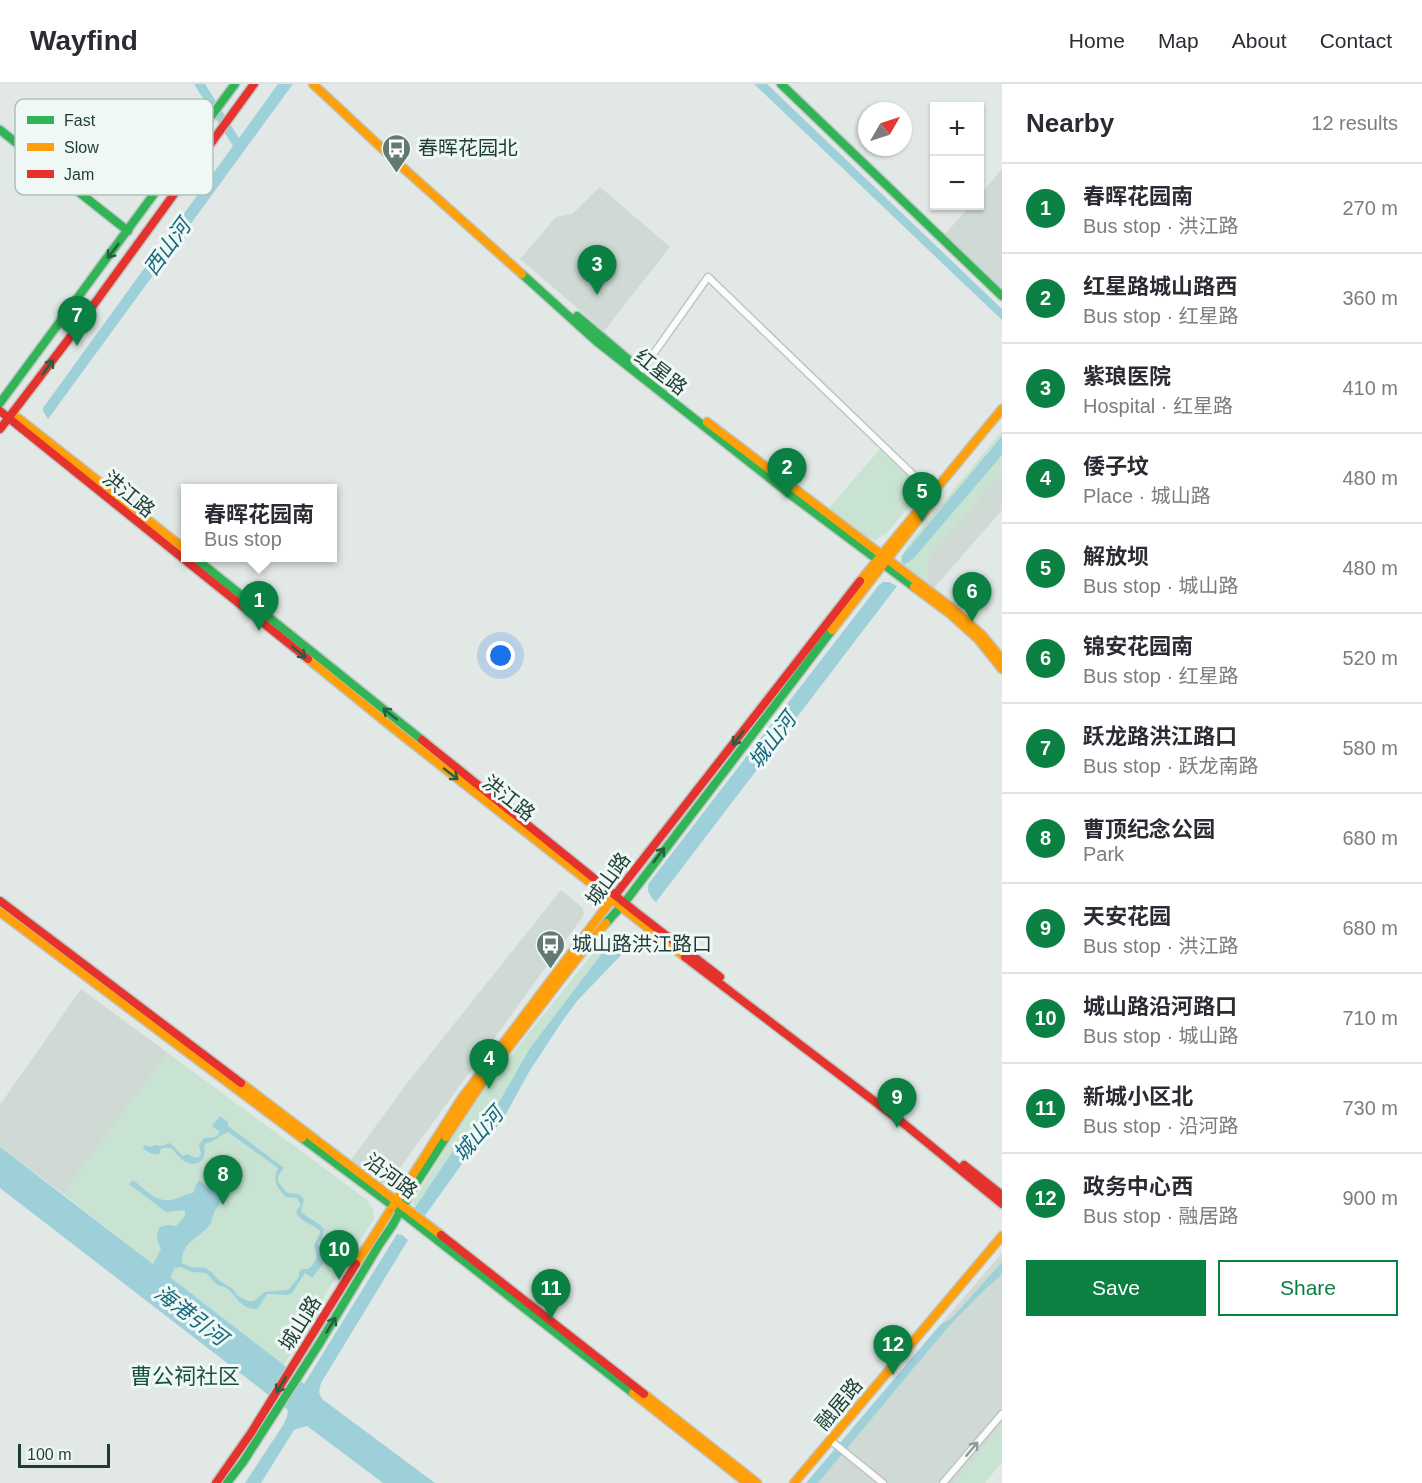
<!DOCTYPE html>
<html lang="en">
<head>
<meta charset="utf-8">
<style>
  body { margin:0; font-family:Arial,"Noto Sans SC",sans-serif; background:#f2f2f3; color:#2b2b33 }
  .controls { position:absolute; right:18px; top:18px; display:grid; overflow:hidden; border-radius:0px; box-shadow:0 2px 4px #0004 }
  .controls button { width:54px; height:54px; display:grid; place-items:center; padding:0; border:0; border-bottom:2px solid #e1e1e2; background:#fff; color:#2b2b33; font:30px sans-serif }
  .compass { position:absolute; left:858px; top:18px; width:54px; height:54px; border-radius:50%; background:#fff; box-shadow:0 2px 4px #0004; rotate:51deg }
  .scale { position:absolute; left:18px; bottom:15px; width:92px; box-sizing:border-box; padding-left:6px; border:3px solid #1e3d36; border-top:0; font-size:16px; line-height:21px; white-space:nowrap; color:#1e3d36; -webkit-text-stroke:4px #eff8f4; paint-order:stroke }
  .you { position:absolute; left:501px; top:572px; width:21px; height:21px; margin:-15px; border:4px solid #fff; border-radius:50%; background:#1a73e8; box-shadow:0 0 0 9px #1a73e833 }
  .badge { display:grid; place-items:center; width:39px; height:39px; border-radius:50%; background:#0b8043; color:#fff; font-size:20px; font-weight:700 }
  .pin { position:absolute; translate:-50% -50px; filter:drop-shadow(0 2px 3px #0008) }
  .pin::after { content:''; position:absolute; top:32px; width:21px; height:18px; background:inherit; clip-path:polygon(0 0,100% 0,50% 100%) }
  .popup { position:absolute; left:181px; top:400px; width:156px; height:78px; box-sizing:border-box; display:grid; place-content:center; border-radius:0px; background:#fff; filter:drop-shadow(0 2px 4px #0005); font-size:20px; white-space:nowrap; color:#7c7c81 }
  .popup b { font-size:22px; color:#2b2b33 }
  .popup::after { content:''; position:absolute; left:50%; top:100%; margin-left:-12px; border:12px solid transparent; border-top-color:#fff }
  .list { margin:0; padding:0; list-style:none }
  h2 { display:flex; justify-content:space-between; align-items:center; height:78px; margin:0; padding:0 24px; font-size:26px }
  h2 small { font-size:20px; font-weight:400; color:#7c7c81 }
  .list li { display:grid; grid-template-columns:39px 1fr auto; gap:18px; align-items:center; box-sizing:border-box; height:90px; padding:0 24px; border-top:2px solid #e1e1e2 }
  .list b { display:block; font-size:22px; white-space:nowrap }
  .list p { margin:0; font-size:20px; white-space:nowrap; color:#7c7c81 }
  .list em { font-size:20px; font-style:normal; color:#7c7c81 }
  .actions { display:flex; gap:12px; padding:18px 24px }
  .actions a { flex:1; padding:14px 0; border:2px solid #0b8043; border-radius:0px; text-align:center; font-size:21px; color:#0b8043 }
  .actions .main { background:#0b8043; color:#fff }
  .map { position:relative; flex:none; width:1002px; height:1399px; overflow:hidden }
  header { display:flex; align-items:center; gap:36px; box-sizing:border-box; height:84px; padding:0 30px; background:#fff; border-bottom:2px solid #e1e1e2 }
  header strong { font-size:28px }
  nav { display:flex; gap:33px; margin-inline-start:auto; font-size:21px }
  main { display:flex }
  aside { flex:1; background:#fff }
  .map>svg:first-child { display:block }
  .built { fill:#cfdad5 }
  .green { fill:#c9e3d2 }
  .water { fill:#9ed0da }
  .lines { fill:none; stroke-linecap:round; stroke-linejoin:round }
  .street-casing { stroke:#bfc5c2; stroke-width:9 }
  .fast-casing { stroke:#bdc6c3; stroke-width:11 }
  .slow-casing { stroke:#bdc6c3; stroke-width:11 }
  .jam-casing { stroke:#bdc6c3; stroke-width:11 }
  .street { stroke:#fbfcfb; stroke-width:6 }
  .fast { stroke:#30b455; stroke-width:8 }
  .slow { stroke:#ff9f0a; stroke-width:8 }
  .jam { stroke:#e5322d; stroke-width:8 }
  .oneway { stroke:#23613f }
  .oneway2 { stroke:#8c9c98 }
  .labels { text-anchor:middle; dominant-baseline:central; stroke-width:6; stroke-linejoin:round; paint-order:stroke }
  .poi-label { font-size:20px; fill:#1e3d36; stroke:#eff8f4; text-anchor:start }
  .street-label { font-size:20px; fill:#1e3d36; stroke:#eff8f4 }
  .water-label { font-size:21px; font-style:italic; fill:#14687d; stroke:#eff8f4 }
  .quarter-label { font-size:22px; fill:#195045; stroke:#eff8f4 }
  .key { fill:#eff8f4; stroke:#b0c0bb; stroke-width:1.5 }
  .key-label { font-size:16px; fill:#1e3d36 }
</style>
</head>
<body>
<header>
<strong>Wayfind</strong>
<nav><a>Home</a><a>Map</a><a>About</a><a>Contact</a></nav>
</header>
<main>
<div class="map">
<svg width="1002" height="1399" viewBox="0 0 1002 1399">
  <rect width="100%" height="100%" fill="#e2e8e5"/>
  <g class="built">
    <path d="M1002 85V205L945 150 970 122H980V111Z"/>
    <path d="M600 103 670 163 604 247 520 175 556 133 572 130Z"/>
    <path d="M1002 388V426L934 504 925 497 928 493 927 488 928 473Z"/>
    <path d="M561 806 582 823 584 830 581 835 389 1099H381L351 1076 407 999Z"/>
    <path d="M81 905 168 969 63 1110 0 1063V1021Z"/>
    <path d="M1002 1169V1342L954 1399H818L929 1266 923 1261Z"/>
  </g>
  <g class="green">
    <path d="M1002 347V388L928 473 927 488 928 493 925 497 904 481 901 477 902 472 907 462Z"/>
    <path d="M880 365 922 406 886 450 875 456 866 453 829 424Z"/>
    <path d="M604 856 606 857 603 868 530 964 496 1023 457 1061 414 1125 413 1118 462 1037 487 1001Z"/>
    <path d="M168 969 367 1116 373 1126 374 1135 327 1207 315 1232 284 1281 63 1110Z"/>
    <path d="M1002 1342V1378L985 1399H954Z"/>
  </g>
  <g class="water">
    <path d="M194 0H205L239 54 278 0H293L48 335 43 327V324L233 62Z"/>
    <path d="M754 0H767L1002 225V236Z"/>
    <path d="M1002 352V371L913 475 904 481 901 477 902 472Z"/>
    <path d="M883 498H889L897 502 656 818C650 813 646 806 649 799L879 501Z"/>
    <path d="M615 853 622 855 625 862 624 868 577 917 563 936 529 988 501 1039 472 1066 424 1133 414 1125 457 1061 496 1023 530 964 603 868C608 859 604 855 615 853Z"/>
    <path d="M220 1032 228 1038V1042L284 1084 278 1092V1098L287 1109C295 1110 300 1108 304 1116L301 1126 302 1129 320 1141 324 1145 322 1154 317 1160 330 1171 312 1194 305 1189 292 1209 287 1211 267 1210C263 1215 262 1220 257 1225 242 1225 238 1215 229 1206 225 1202 220 1202 216 1200 212 1197 210 1192 206 1189L193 1188 180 1183 175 1184 170 1193 284 1281 304 1300 397 1150 402 1151 408 1156 321 1299 319 1308 322 1315 435 1399H383L307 1342 294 1346 261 1399H245L283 1341 287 1333 288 1326 0 1104V1063L153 1180 161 1165C157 1157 155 1152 160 1143L167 1141 176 1142 185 1132V1126L166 1128 129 1100 133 1096C146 1106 158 1121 175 1115 181 1113 186 1110 193 1109L196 1101 199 1096 207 1103 213 1100 221 1105 219 1113 222 1117C219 1121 216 1124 214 1129 212 1133 212 1138 209 1142 197 1156 182 1157 182 1179L190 1183 205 1184 210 1187 220 1197 233 1205 238 1212 248 1217H254L265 1208 288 1206 299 1193V1188L302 1185H308C315 1179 320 1172 314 1163 315 1156 320 1153 320 1147 312 1139 301 1139 296 1128L301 1121 297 1114 286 1113C277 1104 272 1097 278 1084L228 1048C220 1051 214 1058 205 1060L204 1064C208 1075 197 1084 186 1078 181 1076 175 1068 171 1064H163L160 1066V1069C154 1072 148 1069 143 1064L144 1061 151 1063 155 1061 161 1062 170 1059 183 1072 188 1070 191 1072 198 1074 201 1070 199 1061 204 1054 216 1053 220 1048 212 1042Z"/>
    <path d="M1002 1178V1189L999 1193 984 1206 948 1243 818 1399H806L940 1241 952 1234Z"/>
  </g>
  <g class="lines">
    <defs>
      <g id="street">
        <path d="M642 286 708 193 932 409"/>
        <path d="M830 1356 883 1399"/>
        <path d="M943 1399 1002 1330"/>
      </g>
      <g id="fast">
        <path d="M781 0 1002 212"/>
        <path d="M0 46 128 147"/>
        <path d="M522 190 596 257 791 411 914 503"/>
        <path d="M577 232 629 276"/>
        <path d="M0 319 235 0"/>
        <path d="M195 474 422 656"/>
        <path d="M606 839 625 818 832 546"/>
        <path d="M302 1054 400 1127 633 1309"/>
        <path d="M227 1399 243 1378 321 1257 379 1161 392 1142 415 1101 446 1053"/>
      </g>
      <g id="slow">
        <path d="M313 0 401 82 522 190"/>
        <path d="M18 334 186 466"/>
        <path d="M707 338 953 525 982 551 1002 575"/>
        <path d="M860 497 1002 325"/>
        <path d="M914 503 949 529 978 555 1002 585"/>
        <path d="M832 546 935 414"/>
        <path d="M308 575 398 648 685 873"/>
        <path d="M0 828 302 1054"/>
        <path d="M241 999 441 1151"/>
        <path d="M446 1053 485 994 589 859 606 839"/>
        <path d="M356 1180 462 1014 616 810"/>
        <path d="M633 1309 747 1399"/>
        <path d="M644 1310 757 1399"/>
        <path d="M794 1399 1002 1152"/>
      </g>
      <g id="jam">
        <path d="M0 327 308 575"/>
        <path d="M0 345 68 256 254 0"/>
        <path d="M422 656 637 829 720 893"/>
        <path d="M616 810 860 497"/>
        <path d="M0 817 241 999"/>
        <path d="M685 873 903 1039 1002 1120"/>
        <path d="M964 1081 1002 1111"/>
        <path d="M441 1151 644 1310"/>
        <path d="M216 1399 251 1349 356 1180"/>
      </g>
    </defs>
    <use href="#street" class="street-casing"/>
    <use href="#fast" class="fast-casing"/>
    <use href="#slow" class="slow-casing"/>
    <use href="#jam" class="jam-casing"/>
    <use href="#street" class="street"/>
    <use href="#fast" class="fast"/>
    <use href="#slow" class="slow"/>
    <use href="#jam" class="jam"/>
  </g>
  <defs><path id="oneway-shaft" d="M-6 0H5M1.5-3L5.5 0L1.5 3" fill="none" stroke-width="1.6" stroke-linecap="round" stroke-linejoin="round" transform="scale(1.5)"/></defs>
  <g class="oneway">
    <use href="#oneway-shaft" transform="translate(113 167) rotate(127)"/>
    <use href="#oneway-shaft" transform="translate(48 283) rotate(-53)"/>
    <use href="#oneway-shaft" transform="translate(299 568) rotate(39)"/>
    <use href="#oneway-shaft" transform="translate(390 630) rotate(-141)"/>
    <use href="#oneway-shaft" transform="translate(738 654) rotate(128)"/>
    <use href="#oneway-shaft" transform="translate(451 690) rotate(38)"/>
    <use href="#oneway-shaft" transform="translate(659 771) rotate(-53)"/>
    <use href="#oneway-shaft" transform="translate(331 1241) rotate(-59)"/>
    <use href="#oneway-shaft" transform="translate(281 1301) rotate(122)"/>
  </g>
  <use class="oneway2" href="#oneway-shaft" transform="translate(972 1365) rotate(-50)"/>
  <defs>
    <symbol id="bus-pin" viewBox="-11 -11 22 30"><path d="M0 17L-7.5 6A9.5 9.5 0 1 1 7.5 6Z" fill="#637973" stroke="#eff8f4"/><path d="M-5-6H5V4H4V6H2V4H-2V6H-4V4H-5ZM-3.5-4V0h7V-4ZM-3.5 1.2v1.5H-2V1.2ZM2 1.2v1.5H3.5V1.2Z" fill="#fff"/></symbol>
  </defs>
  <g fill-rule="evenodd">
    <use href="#bus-pin" x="380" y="48" width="33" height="45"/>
    <use href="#bus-pin" x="534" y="844" width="33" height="45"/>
  </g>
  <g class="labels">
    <g class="poi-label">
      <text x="418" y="64">春晖花园北</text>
      <text x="572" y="860">城山路洪江路口</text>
    </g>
    <g class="street-label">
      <text transform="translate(661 288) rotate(38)">红星路</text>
      <text transform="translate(129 410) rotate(39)">洪江路</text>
      <text transform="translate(509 714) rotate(38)">洪江路</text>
      <text transform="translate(608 795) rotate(-54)">城山路</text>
      <text transform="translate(391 1092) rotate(37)">沿河路</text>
      <text transform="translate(300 1239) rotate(-58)">城山路</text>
      <text transform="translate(839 1320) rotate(-50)">融居路</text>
    </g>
    <g class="water-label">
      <text transform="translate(167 163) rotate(-54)">西山河</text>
      <text transform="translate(772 656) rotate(-53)">城山河</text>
      <text transform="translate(478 1050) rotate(-49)">城山河</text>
      <text transform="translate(191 1231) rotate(37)">海港引河</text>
    </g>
    <g class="quarter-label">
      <text x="185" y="1292">曹公祠社区</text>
    </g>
  </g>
  <rect x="15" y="15" width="198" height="96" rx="9" class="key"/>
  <rect x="27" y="32" width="27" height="8" fill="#30b455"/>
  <rect x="27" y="59" width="27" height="8" fill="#ff9f0a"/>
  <rect x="27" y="86" width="27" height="8" fill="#e5322d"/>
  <g class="key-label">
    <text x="64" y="42">Fast</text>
    <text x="64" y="69">Slow</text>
    <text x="64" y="96">Jam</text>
  </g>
</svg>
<div class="controls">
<button>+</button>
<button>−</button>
</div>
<svg class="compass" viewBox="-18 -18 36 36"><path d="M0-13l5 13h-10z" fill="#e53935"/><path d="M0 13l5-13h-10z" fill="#7c7c81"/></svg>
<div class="scale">100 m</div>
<div class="you"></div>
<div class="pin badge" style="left:259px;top:547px">1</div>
<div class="popup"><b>春晖花园南</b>Bus stop</div>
<div class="pin badge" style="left:787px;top:414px">2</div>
<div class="pin badge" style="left:597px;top:211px">3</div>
<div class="pin badge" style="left:489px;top:1005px">4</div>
<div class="pin badge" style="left:922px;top:438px">5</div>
<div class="pin badge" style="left:972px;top:538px">6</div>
<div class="pin badge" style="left:77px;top:262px">7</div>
<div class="pin badge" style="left:223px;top:1121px">8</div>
<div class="pin badge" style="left:897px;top:1044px">9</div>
<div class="pin badge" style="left:339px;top:1196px">10</div>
<div class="pin badge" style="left:551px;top:1235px">11</div>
<div class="pin badge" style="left:893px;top:1291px">12</div>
</div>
<aside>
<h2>Nearby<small>12 results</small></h2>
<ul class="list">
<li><span class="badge">1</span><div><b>春晖花园南</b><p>Bus stop · 洪江路</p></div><em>270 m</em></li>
<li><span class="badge">2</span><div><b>红星路城山路西</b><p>Bus stop · 红星路</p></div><em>360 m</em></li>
<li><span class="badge">3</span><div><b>紫琅医院</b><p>Hospital · 红星路</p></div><em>410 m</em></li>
<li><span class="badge">4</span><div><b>倭子坟</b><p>Place · 城山路</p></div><em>480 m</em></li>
<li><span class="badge">5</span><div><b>解放坝</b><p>Bus stop · 城山路</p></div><em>480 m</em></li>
<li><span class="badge">6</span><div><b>锦安花园南</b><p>Bus stop · 红星路</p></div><em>520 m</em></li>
<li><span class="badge">7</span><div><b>跃龙路洪江路口</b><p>Bus stop · 跃龙南路</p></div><em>580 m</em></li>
<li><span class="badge">8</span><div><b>曹顶纪念公园</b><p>Park</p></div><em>680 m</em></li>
<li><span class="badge">9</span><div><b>天安花园</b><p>Bus stop · 洪江路</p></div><em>680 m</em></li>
<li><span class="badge">10</span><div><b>城山路沿河路口</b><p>Bus stop · 城山路</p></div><em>710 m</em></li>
<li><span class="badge">11</span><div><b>新城小区北</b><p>Bus stop · 沿河路</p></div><em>730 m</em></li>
<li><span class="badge">12</span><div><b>政务中心西</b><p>Bus stop · 融居路</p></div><em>900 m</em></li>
</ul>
<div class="actions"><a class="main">Save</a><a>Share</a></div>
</aside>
</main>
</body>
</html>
